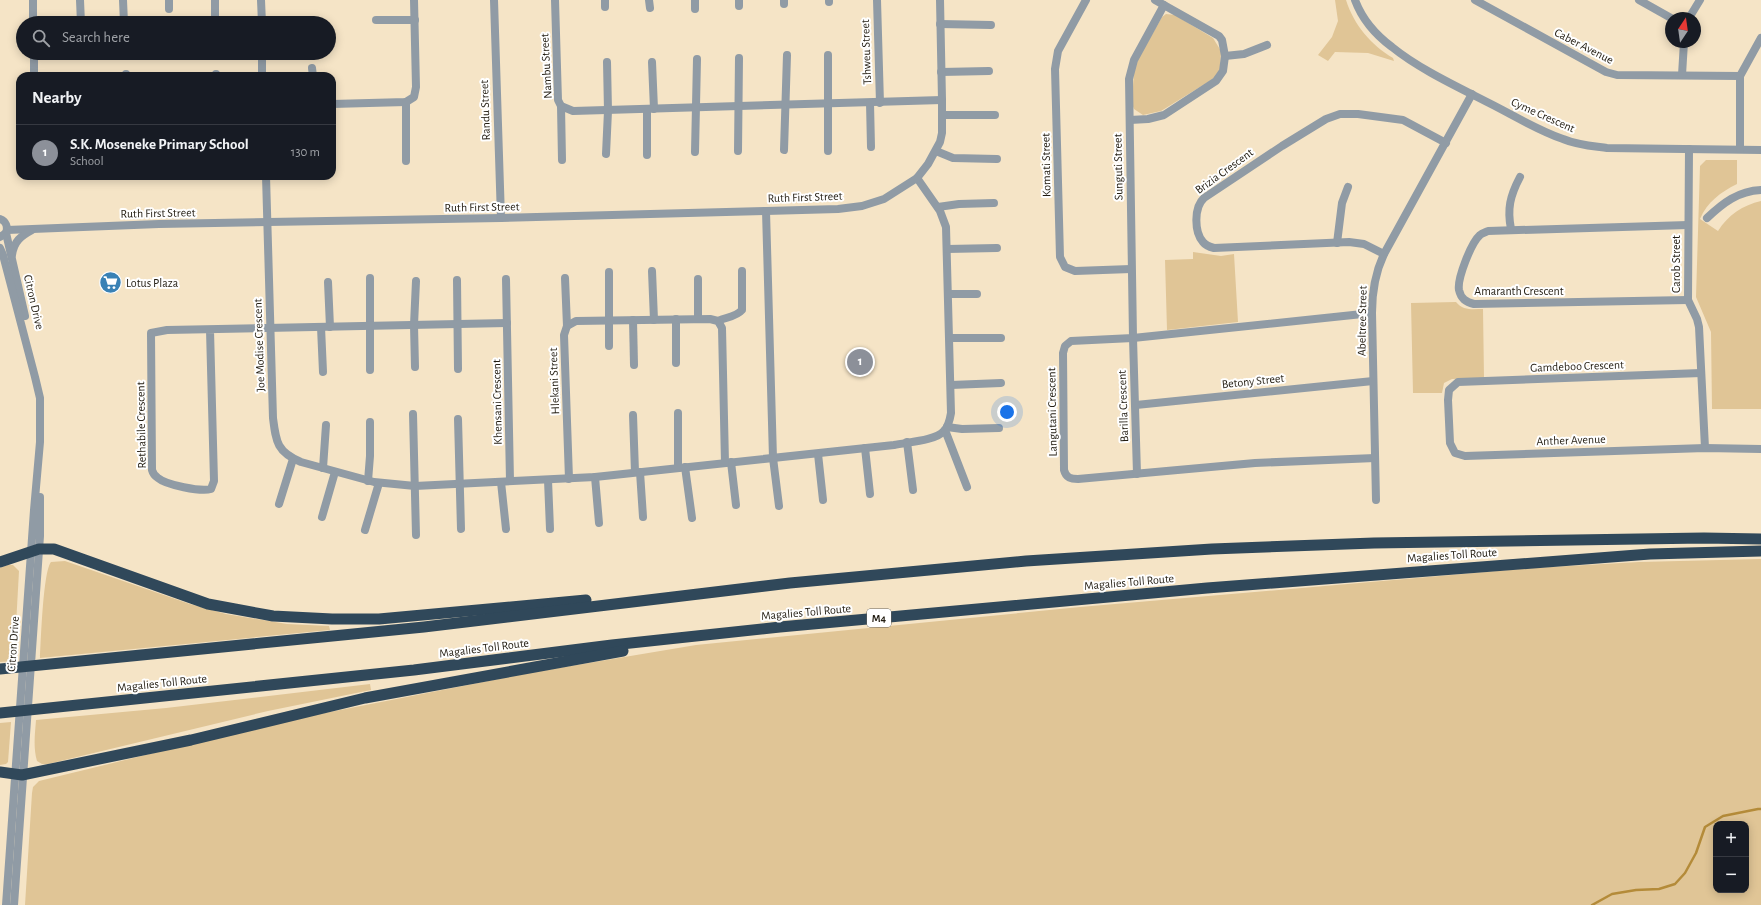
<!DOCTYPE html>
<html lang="en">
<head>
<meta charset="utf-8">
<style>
  body { margin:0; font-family:"Alegreya Sans",sans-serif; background:#242831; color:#f1f3f6 }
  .controls { position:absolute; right:12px; bottom:12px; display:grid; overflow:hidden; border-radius:8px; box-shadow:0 2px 10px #0003 }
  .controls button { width:36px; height:36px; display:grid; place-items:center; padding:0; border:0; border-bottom:1px solid #363941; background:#171b24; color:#f1f3f6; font:20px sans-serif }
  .compass { position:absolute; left:1665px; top:12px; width:36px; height:36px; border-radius:50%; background:#171b24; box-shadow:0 2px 10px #0003; rotate:13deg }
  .you { position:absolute; left:1007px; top:412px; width:14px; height:14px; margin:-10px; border:3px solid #fff; border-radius:50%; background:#1a73e8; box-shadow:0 0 0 6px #1a73e833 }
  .badge { display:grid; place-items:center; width:26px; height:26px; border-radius:50%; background:#8c9099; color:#fff; font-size:13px; font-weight:700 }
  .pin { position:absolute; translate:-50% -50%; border:2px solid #fff; box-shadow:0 1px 4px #0006 }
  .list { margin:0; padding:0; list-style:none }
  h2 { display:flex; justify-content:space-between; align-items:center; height:52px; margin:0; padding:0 16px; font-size:17px }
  h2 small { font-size:13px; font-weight:400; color:#9ea1a6 }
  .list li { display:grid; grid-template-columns:26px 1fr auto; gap:12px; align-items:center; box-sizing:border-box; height:56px; padding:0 16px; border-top:1px solid #363941 }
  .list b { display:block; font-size:15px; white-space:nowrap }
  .list p { margin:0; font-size:13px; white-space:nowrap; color:#9ea1a6 }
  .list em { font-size:13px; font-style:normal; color:#9ea1a6 }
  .icon { flex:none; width:22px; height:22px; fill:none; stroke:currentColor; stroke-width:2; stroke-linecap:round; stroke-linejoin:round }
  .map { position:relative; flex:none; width:1761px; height:905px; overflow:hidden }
  .search { position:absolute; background:#171b24; box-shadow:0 2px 10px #0003; left:16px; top:16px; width:320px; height:44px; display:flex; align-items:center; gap:10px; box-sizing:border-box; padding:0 14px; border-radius:22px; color:#9ea1a6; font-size:15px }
  .panel { position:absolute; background:#171b24; box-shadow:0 2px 10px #0003; left:16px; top:72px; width:320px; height:108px; border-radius:12px }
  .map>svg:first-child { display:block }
  .green { fill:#e0c596; fill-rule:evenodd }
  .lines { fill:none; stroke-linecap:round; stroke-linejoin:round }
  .stream { stroke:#b48b39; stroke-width:2.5 }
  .minor { stroke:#909ba5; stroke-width:8 }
  .highway { stroke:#30485a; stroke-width:11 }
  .labels { text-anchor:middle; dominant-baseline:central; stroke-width:4; stroke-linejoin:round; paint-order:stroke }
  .shield { fill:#fff; stroke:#646058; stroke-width:1 }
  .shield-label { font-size:11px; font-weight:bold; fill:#221c11 }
  .street-label { font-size:12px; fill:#221c11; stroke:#fff }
  .poi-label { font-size:12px; fill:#221c11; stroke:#fff; text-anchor:start }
</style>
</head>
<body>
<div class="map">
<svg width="1761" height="905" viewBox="0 0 1761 905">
  <rect width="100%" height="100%" fill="#f5e4c6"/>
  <g class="green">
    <path d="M1335 0H1346C1354 25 1371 45 1393 58L1394 61 1368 53 1335 52 1328 61 1318 55 1332 37 1338 21Z"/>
    <path d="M1166 14 1175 15 1213 38 1221 51 1220 71 1217 76 1208 82 1161 111 1143 115 1134 109 1132 104 1134 69 1138 59 1162 17Z"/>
    <path d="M1706 160H1737V184C1721 192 1707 202 1700 219L1718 231C1728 215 1743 205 1761 201V409H1712L1711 332 1696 297 1700 166Z"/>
    <path d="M1193 252 1221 256 1234 254 1238 322 1167 330 1165 260 1193 259Z"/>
    <path d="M1456 302C1463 311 1473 309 1483 309L1484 378 1452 379 1444 383 1442 393H1413L1411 303Z"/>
    <path d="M1761 559V905H25L32 793 33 787 39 781 289 720 529 673 696 645 1080 607 1533 568 1639 562ZM1716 824H1746V890H1716Z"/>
    <path d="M65 561 190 604 226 614 287 624 329 626 330 630 40 658C41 641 43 572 51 562Z"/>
    <path d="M8 565H13L19 571 14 661 0 662V568Z"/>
    <path d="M370 684 371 690 268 711 48 764H42L37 761C33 747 35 734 36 720L166 708Z"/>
    <path d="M11 722 8 762 6 764 0 765V723Z"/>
  </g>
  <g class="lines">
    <path class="stream" d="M1592 905 1612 894 1636 890 1659 889 1675 884 1685 873 1696 853 1705 827 1723 816 1758 809H1761"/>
    <g class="minor">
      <path d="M33 0V23"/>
      <path d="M80 0 81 23"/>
      <path d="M123 0 124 23"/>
      <path d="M169 0V9"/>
      <path d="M215 0V23"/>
      <path d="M261 0 262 23"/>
      <path d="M494 0 501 218"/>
      <path d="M555 0 558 100 561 106 573 111 942 100"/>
      <path d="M605 0V7"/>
      <path d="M649 0 650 8"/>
      <path d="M695 0V9"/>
      <path d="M739 0V6"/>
      <path d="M784 0V4"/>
      <path d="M829 0V2"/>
      <path d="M877 0 880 103"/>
      <path d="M1086 0 1058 51 1055 69 1060 257 1065 267 1075 271 1131 269"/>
      <path d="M1355 0C1362 19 1376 35 1392 47 1419 69 1458 87 1489 103 1513 115 1537 130 1563 139 1577 145 1592 146 1607 148L1761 150"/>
      <path d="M1475 0 1606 72 1617 75 1740 76"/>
      <path d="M1639 0 1671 18"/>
      <path d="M1689 18 1700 0"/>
      <path d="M376 20H415"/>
      <path d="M940 24 991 25"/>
      <path d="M34 53V76"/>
      <path d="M262 53V76"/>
      <path d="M828 55V151"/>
      <path d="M1225 56 1244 54 1267 45"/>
      <path d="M652 62 654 109"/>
      <path d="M312 68 313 76"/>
      <path d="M941 72 989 71"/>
      <path d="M126 74V76"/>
      <path d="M216 74V76"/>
      <path d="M1682 75 1684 42"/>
      <path d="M870 103 871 147"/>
      <path d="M332 104 406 102 414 97 416 87 414 0"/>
      <path d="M561 106 562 160"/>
      <path d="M647 110V155"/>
      <path d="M942 115H995"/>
      <path d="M1130 120 1148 119 1164 115 1216 81 1223 71 1225 56 1222 40 1219 36 1155 0"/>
      <path d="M1689 149 1688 300 1697 319 1699 327 1705 448"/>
      <path d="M1740 149V76L1761 38"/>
      <path d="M784 150 787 55"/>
      <path d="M738 151 739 58"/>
      <path d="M936 151 953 158 997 159"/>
      <path d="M695 152 697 59"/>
      <path d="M606 154 608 111 607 62"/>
      <path d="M406 161V102"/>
      <path d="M266 176 273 418C276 442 277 452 301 462L374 482 415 486 595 477 894 445C907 442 935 441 944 431 948 427 950 419 951 413L946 227 940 211 917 178"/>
      <path d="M938 207 959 204 994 203"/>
      <path d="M766 211 773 458 779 506"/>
      <path d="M1707 218C1723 203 1738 191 1761 190"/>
      <path d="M0 219C6 221 8 227 6 233L0 237"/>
      <path d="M1688 225 1488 231C1486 232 1482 233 1480 235 1471 243 1457 279 1459 290 1461 299 1466 302 1474 304L1688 300"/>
      <path d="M1511 229C1507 209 1510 196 1520 177"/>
      <path d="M7 230 159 224 501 218 766 211 838 209 862 206 884 199 917 178 928 164 940 142 942 133V100L940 0"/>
      <path d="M6 233 25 316"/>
      <path d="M1337 243 1342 203 1348 187"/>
      <path d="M0 248 3 255 35 377 40 398V442L34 510 6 905"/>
      <path d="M947 249 997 248"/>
      <path d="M1384 254 1364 244 1349 242 1214 248C1210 247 1206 246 1203 242 1194 232 1194 207 1204 198L1282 146 1326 119 1340 114H1358L1403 120 1446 143"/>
      <path d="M12 255C14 241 21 236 32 230"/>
      <path d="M652 271 654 320"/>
      <path d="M370 278V370"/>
      <path d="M565 278 567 326"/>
      <path d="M506 279 510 481"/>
      <path d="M698 279V319"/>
      <path d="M457 280 458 369"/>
      <path d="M328 282 330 327"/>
      <path d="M948 294H977"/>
      <path d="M1372 313 1133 338 1071 341 1065 346 1063 353 1064 470C1066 478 1071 479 1078 479L1255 463 1375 458"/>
      <path d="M676 319V363"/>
      <path d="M633 320 634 365"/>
      <path d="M718 321C726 317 736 317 742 310V271"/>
      <path d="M321 327 323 372"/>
      <path d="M210 330 214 481 211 489C201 492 166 485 158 478 155 476 153 474 152 470L151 333 167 330 507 323"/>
      <path d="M950 338H1001"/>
      <path d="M609 346V272"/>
      <path d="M415 367 414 325 416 281"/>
      <path d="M1701 373 1458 382 1449 390 1448 400 1450 443 1455 453 1465 456 1705 448 1761 449"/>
      <path d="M951 385 1001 383"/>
      <path d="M1136 405 1373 381"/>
      <path d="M413 414 416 535"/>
      <path d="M633 415 635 472"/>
      <path d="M458 419 461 529"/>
      <path d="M947 427 962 429 999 428"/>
      <path d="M945 430 967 487"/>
      <path d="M907 442 913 490"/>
      <path d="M865 448 870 494"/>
      <path d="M818 454 823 500"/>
      <path d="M731 462 736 505"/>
      <path d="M685 467 692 518"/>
      <path d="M323 468 326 425"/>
      <path d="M678 468V413"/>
      <path d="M640 472 643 517"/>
      <path d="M1137 474 1133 338 1129 79 1134 60 1164 5"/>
      <path d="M595 477 599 523"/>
      <path d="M569 479 564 335 567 326 576 321 710 319 718 321 722 328 725 463"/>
      <path d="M548 480 550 529"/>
      <path d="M368 481 370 456V422"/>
      <path d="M501 482 506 529"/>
      <path d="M1376 500 1372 313C1372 292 1375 273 1384 254L1472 94"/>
      <path d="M279 504 293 459"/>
      <path d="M322 517 335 472"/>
      <path d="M365 530 379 483"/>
      <path d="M14 905 40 536V497"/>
    </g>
    <g class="highway">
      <path d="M0 562 39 549H54L208 604 273 616 332 619H379L586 600"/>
      <path d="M0 669 424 627 790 583 1026 561 1212 549 1374 543 1704 538 1761 539"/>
      <path d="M0 713 414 670 612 645 780 627 1207 588 1650 554 1761 551"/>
      <path d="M0 772 22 775 191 740 365 698 623 651"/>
    </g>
  </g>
  <defs>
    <symbol id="supermarket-disc" viewBox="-11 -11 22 22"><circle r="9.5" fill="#3981b5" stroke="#fff"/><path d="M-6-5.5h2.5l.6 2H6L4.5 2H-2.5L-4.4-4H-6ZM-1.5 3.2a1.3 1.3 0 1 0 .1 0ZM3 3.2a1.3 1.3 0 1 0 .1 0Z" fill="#fff"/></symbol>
  </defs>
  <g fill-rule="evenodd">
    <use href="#supermarket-disc" x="98" y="270" width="25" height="25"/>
  </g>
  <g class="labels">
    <rect class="shield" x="867" y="609" width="24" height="18" rx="3"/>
    <g class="shield-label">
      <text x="879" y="618">M4</text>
    </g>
    <g class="street-label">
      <text transform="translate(1584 46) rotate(27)">Caber Avenue</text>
      <text transform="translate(866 52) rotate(-92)">Tshweu Street</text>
      <text transform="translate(546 66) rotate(-93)">Nambu Street</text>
      <text transform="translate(485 110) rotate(-92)">Randu Street</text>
      <text transform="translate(1543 115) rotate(24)">Cyme Crescent</text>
      <text transform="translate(1046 165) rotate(-91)">Komati Street</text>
      <text transform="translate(1118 167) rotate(-91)">Sunguti Street</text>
      <text transform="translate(1224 171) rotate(-36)">Brizia Crescent</text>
      <text transform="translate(805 197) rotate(-2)">Ruth First Street</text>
      <text transform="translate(482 207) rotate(-1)">Ruth First Street</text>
      <text transform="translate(158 213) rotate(-1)">Ruth First Street</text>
      <text transform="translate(1676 264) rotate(-90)">Carob Street</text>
      <text x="1519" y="291">Amaranth Crescent</text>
      <text transform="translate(34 302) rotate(77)">Citron Drive</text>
      <text transform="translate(1362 321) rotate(-89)">Abeltree Street</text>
      <text transform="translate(259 345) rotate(-92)">Joe Modise Crescent</text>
      <text transform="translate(1577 366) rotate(-2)">Gamdeboo Crescent</text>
      <text transform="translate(554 381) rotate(-92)">Hlekani Street</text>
      <text transform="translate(1253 381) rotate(-6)">Betony Street</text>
      <text transform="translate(497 402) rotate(-91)">Khensani Crescent</text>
      <text transform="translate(1123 406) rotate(-92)">Barilla Crescent</text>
      <text transform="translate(1052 412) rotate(-91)">Langutani Crescent</text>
      <text transform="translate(141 425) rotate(-91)">Rethabile Crescent</text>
      <text transform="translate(1571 440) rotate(-2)">Anther Avenue</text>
      <text transform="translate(1452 555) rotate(-4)">Magalies Toll Route</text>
      <text transform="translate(1129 582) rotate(-5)">Magalies Toll Route</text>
      <text transform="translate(806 612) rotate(-5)">Magalies Toll Route</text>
      <text transform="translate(13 644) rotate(-86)">Citron Drive</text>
      <text transform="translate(484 648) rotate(-7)">Magalies Toll Route</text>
      <text transform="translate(162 683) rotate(-6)">Magalies Toll Route</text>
    </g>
    <g class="poi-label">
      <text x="126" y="283">Lotus Plaza</text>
    </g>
  </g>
</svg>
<div class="controls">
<button>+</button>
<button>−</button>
</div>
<svg class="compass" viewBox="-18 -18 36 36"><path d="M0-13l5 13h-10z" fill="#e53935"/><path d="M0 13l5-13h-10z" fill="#9ea1a6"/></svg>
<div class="you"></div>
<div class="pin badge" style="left:860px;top:362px">1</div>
<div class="search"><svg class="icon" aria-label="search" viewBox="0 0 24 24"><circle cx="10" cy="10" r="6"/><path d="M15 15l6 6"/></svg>Search here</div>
<section class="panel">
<h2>Nearby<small></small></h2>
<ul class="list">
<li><span class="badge">1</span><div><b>S.K. Moseneke Primary School</b><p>School</p></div><em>130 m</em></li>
</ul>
</section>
</div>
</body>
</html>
